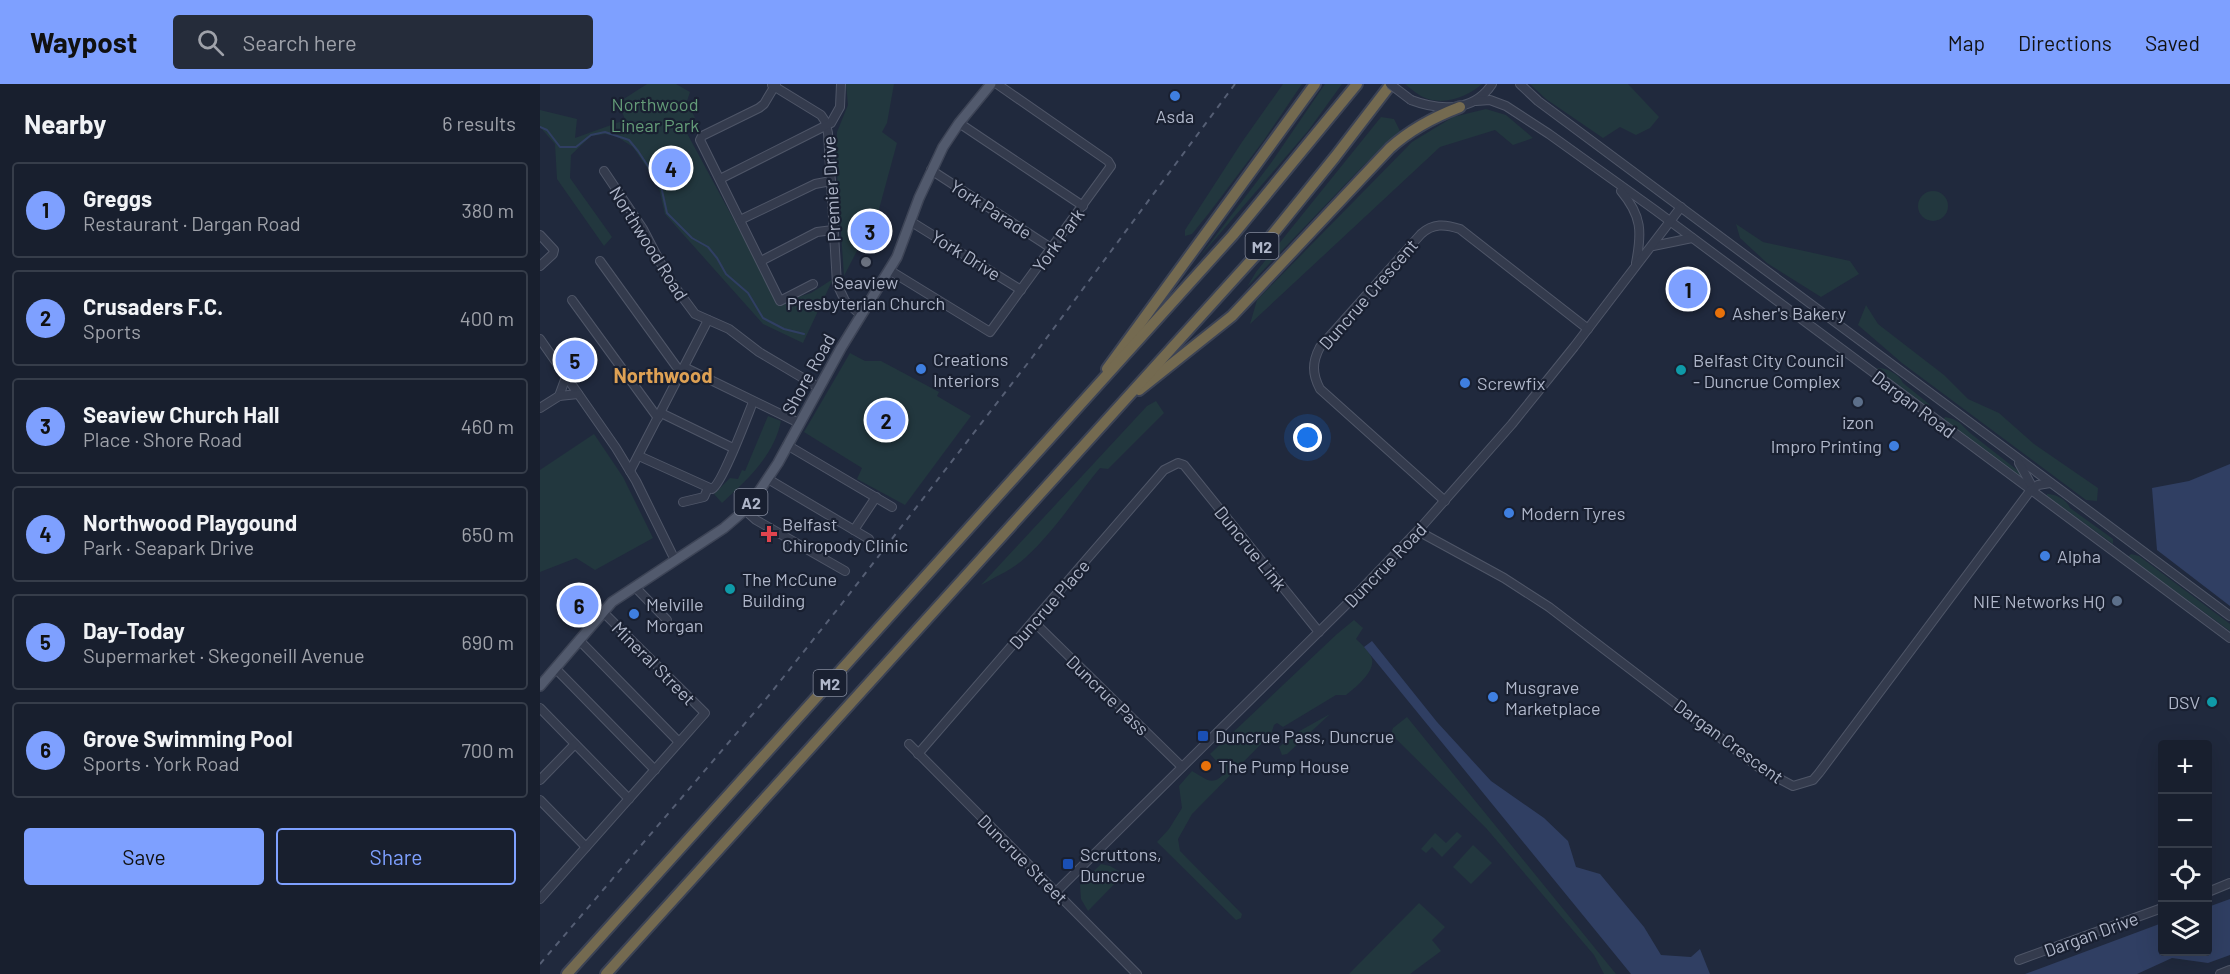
<!DOCTYPE html>
<html lang="en">
<head>
<meta charset="utf-8">
<style>
  body { margin:0; font-family:Barlow,sans-serif; background:#252c3a; color:#f1f3f6 }
  .controls { position:absolute; right:18px; bottom:18px; display:grid; overflow:hidden; border-radius:6px; box-shadow:0 6px 24px #0002 }
  .controls button { width:54px; height:54px; display:grid; place-items:center; padding:0; border:0; border-bottom:2px solid #363d4a; background:#181f2e; color:#f1f3f6; font:30px sans-serif }
  .you { position:absolute; left:768px; top:354px; width:21px; height:21px; margin:-15px; border:4px solid #fff; border-radius:50%; background:#1a73e8; box-shadow:0 0 0 9px #1a73e833 }
  .badge { display:grid; place-items:center; width:39px; height:39px; border-radius:50%; background:#7ea0ff; color:#111; font-size:20px; font-weight:700 }
  .pin { position:absolute; translate:-50% -50%; border:3px solid #fff; box-shadow:0 2px 6px #0006 }
  .list { margin:0; padding:0; list-style:none }
  h2 { display:flex; justify-content:space-between; align-items:center; height:78px; margin:0; padding:0 24px; font-size:26px }
  h2 small { font-size:20px; font-weight:400; color:#9fa2aa }
  .list li { display:grid; grid-template-columns:39px 1fr auto; gap:18px; align-items:center; box-sizing:border-box; height:96px; margin:0 12px 12px; padding:0 12px; border:2px solid #363d4a; border-radius:6px }
  .list b { display:block; font-size:22px; white-space:nowrap }
  .list p { margin:0; font-size:20px; white-space:nowrap; color:#9fa2aa }
  .list em { font-size:20px; font-style:normal; color:#9fa2aa }
  .actions { display:flex; gap:12px; padding:18px 24px }
  .actions a { flex:1; padding:14px 0; border:2px solid #7ea0ff; border-radius:6px; text-align:center; font-size:21px; color:#7ea0ff }
  .actions .main { background:#7ea0ff; color:#111 }
  .icon { flex:none; width:33px; height:33px; fill:none; stroke:currentColor; stroke-width:2; stroke-linecap:round; stroke-linejoin:round }
  .map { position:relative; flex:none; width:1690px; height:890px; overflow:hidden }
  header { display:flex; align-items:center; gap:36px; box-sizing:border-box; height:84px; padding:0 30px; background:#7ea0ff; color:#111 }
  header strong { font-size:28px }
  nav { display:flex; gap:33px; margin-inline-start:auto; font-size:21px }
  .search { width:420px; height:54px; background:#252c3a; display:flex; align-items:center; gap:15px; box-sizing:border-box; padding:0 21px; border-radius:6px; color:#9fa2aa; font-size:22px }
  main { display:flex }
  aside { flex:1; background:#181f2e }
  .map>svg:first-child { display:block }
  .green { fill:#22373e }
  .water { fill:#303f63 }
  .lines { fill:none; stroke-linecap:round; stroke-linejoin:round }
  .stream { stroke:#303f63; stroke-width:2 }
  .minor-casing { stroke:#4f5668; stroke-width:10 }
  .major-casing { stroke:#3d4456; stroke-width:12 }
  .highway-casing { stroke:#3c4355; stroke-width:14 }
  .minor { stroke:#343b4d; stroke-width:8 }
  .major { stroke:#525a6d; stroke-width:9 }
  .highway { stroke:#746a50; stroke-width:10 }
  .rail { stroke:#555e74; stroke-width:2; stroke-dasharray:6 6; stroke-linecap:butt }
  .minor-bridge-casing { stroke:#4f5668; stroke-width:10; stroke-linecap:butt }
  .minor-bridge { stroke:#343b4d; stroke-width:8 }
  .shop-dot { fill:#3f7fe0; stroke:#192031; stroke-width:2 }
  .worship-dot { fill:#6b7280; stroke:#192031; stroke-width:2 }
  .food-dot { fill:#e8710a; stroke:#192031; stroke-width:2 }
  .culture-dot { fill:#0f9aa8; stroke:#192031; stroke-width:2 }
  .service-dot { fill:#5c6f8a; stroke:#192031; stroke-width:2 }
  .health-dot { fill:#e0444e; stroke:#192031; stroke-width:2 }
  .transit-dot { fill:#1a4fb4; stroke:#192031; stroke-width:2 }
  .labels { text-anchor:middle; dominant-baseline:central; stroke-width:4.5; stroke-linejoin:round; paint-order:stroke }
  .shield { fill:#192031; stroke:#82899b; stroke-width:1.5 }
  .shield-label { font-size:16px; font-weight:bold; fill:#afb6c9 }
  .park-label { font-size:18px; fill:#649c78; stroke:#192031 }
  .poi-label { font-size:18px; fill:#afb6c9; stroke:#192031; text-anchor:start }
  .street-label { font-size:18px; fill:#afb6c9; stroke:#192031 }
  .neighbourhood-label { font-size:20px; font-weight:bold; fill:#dea154; stroke:#192031 }
</style>
</head>
<body>
<header>
<strong>Waypost</strong>
<div class="search"><svg class="icon" aria-label="search" viewBox="0 0 24 24"><circle cx="10" cy="10" r="6"/><path d="M15 15l6 6"/></svg>Search here</div>
<nav><a>Map</a><a>Directions</a><a>Saved</a></nav>
</header>
<main>
<aside>
<h2>Nearby<small>6 results</small></h2>
<ul class="list">
<li><span class="badge">1</span><div><b>Greggs</b><p>Restaurant · Dargan Road</p></div><em>380 m</em></li>
<li><span class="badge">2</span><div><b>Crusaders F.C.</b><p>Sports</p></div><em>400 m</em></li>
<li><span class="badge">3</span><div><b>Seaview Church Hall</b><p>Place · Shore Road</p></div><em>460 m</em></li>
<li><span class="badge">4</span><div><b>Northwood Playgound</b><p>Park · Seapark Drive</p></div><em>650 m</em></li>
<li><span class="badge">5</span><div><b>Day-Today</b><p>Supermarket · Skegoneill Avenue</p></div><em>690 m</em></li>
<li><span class="badge">6</span><div><b>Grove Swimming Pool</b><p>Sports · York Road</p></div><em>700 m</em></li>
</ul>
<div class="actions"><a class="main">Save</a><a>Share</a></div>
</aside>
<div class="map">
<svg width="1690" height="890" viewBox="0 0 1690 890">
  <rect width="100%" height="100%" fill="#20293d"/>
  <g class="green">
    <path d="M107 0H136L150 8 147 17 155 34 143 42 239 219 271 209 293 195 263 259 223 240 125 130 118 100 93 63 76 52 65 50 51 52 31 71 30 94 72 153 64 162 17 95 15 60 0 43V26L37 35 35 54 85 36 79 18Z"/>
    <path d="M306 0H354L347 39 342 48 357 59 335 140 324 135 312 156 320 161 304 192 296 76 297 48 308 21Z"/>
    <path d="M743 0H762L724 56 669 129 652 150 645 152V146L702 58Z"/>
    <path d="M785 0H802L768 47 658 175 731 79Z"/>
    <path d="M865 0H942C926 14 901 23 881 12 876 9 870 4 865 0Z"/>
    <path d="M990 0H1088L1119 33 1110 44 1096 51 1080 43 1063 54 1006 15Z"/>
    <path d="M946 25 966 31 993 54 973 61 955 46 900 63 710 240 717 216 872 58 913 33Z"/>
    <path d="M841 33 854 35 860 47 822 83 707 203 716 188Z"/>
    <circle cx="1393" cy="122" r="15"/>
    <path d="M1196 140 1223 158 1310 177 1319 190 1281 213 1227 179 1200 154Z"/>
    <path d="M1326 221 1338 240 1404 291 1428 315 1459 329 1494 360 1558 404 1557 417 1546 416 1362 279 1318 241Z"/>
    <path d="M310 269 325 277H341L399 308 397 312 431 332 365 421 317 395 322 384 264 348Z"/>
    <path d="M1338 284C1347 284 1359 290 1363 299L1389 320 1392 327 1336 286Z"/>
    <path d="M616 317 624 329 568 385 560 384C535 414 514 448 485 474 473 485 455 493 441 501L607 322Z"/>
    <path d="M228 332 241 337C234 372 206 397 182 419L174 410 190 394 198 395 202 386 205 387Z"/>
    <path d="M1405 333 1413 335 1420 339 1430 349 1481 389 1483 391 1482 394 1403 336Z"/>
    <path d="M54 350 83 393 113 454 55 486 36 474 0 488V386Z"/>
    <path d="M1507 410C1516 410 1527 416 1530 424L1573 455V460L1507 412Z"/>
    <path d="M1591 470 1599 472 1682 534 1690 540V547L1588 473Z"/>
    <path d="M814 536 823 544 816 555C821 560 830 567 832 575 835 588 815 604 806 611H796L743 643 737 639 734 641 731 650 652 730 638 755 640 767 702 830 701 834 696 836 617 758 629 745 642 724 639 702 652 687C668 696 672 703 686 688L670 670 797 550Z"/>
    <path d="M790 630 747 670 742 671 739 663 756 649Z"/>
    <path d="M867 633 1076 890H1064L1054 871 946 744 851 650 853 644Z"/>
    <path d="M917 748 922 752 902 773 892 763 886 769 881 765 895 749 906 759Z"/>
    <path d="M933 761 952 779 931 800 913 783Z"/>
    <path d="M561 780 570 782 584 790 548 827 541 815 540 801Z"/>
    <path d="M879 819 905 843 892 856 901 867 870 890H809Z"/>
  </g>
  <g class="water">
    <path d="M1690 380V522L1617 466 1612 404 1649 397Z"/>
    <path d="M832 557 897 638 951 697 1004 734 1028 757 1036 783 1060 790 1104 843 1121 871 1151 873 1160 865 1170 890H1091L824 563Z"/>
    <path d="M1690 815V871L1668 879 1632 874 1597 890H1485L1622 839V868H1668V823Z"/>
  </g>
  <g class="lines">
    <path class="stream" d="M0 43 7 46 20 63H36L51 51 65 48 89 56 98 67 121 102 127 129 152 154 168 163 177 174 186 190 208 209 223 234 244 245 264 250"/>
    <defs>
      <g id="minor">
        <path d="M236 0 224 20 219 24 162 52 160 56 240 217 273 200"/>
        <path d="M980 0 998 17 1690 532"/>
        <path d="M232 1 281 31 285 37 288 49 297 200 305 217 321 231"/>
        <path d="M871 16C900 27 934 28 952 0"/>
        <path d="M936 17 950 16 966 22 1009 50 1115 126 1690 554"/>
        <path d="M419 39 543 122"/>
        <path d="M391 86 511 164"/>
        <path d="M64 87 103 145 129 195 155 230 189 245 219 268 278 303"/>
        <path d="M180 95 291 39 300 23 301 0"/>
        <path d="M1081 107C1102 132 1102 148 1096 179"/>
        <path d="M200 136 275 100 291 97"/>
        <path d="M370 137 481 206"/>
        <path d="M0 151 14 166 13 170 0 182"/>
        <path d="M1113 162 1152 154"/>
        <path d="M60 177 141 289"/>
        <path d="M221 177 277 148 293 146"/>
        <path d="M349 186 450 248 571 82 568 77 457 0"/>
        <path d="M32 216 118 334"/>
        <path d="M0 255 76 364 96 397 135 476"/>
        <path d="M144 283 259 339"/>
        <path d="M19 312 26 293"/>
        <path d="M0 324 19 312 38 310"/>
        <path d="M121 329 193 364"/>
        <path d="M247 361 352 423"/>
        <path d="M99 372 172 405C182 400 207 333 213 318"/>
        <path d="M1479 379 1493 404"/>
        <path d="M90 387 168 236"/>
        <path d="M228 395 329 455"/>
        <path d="M905 417 780 305C772 290 772 278 780 263L881 150C893 139 905 140 920 145L1048 245"/>
        <path d="M143 418 164 413 168 404"/>
        <path d="M205 426 216 436 305 487"/>
        <path d="M314 446 336 413"/>
        <path d="M878 447 964 494 1009 523 1221 685 1253 702 1273 696 1279 689 1490 407 1498 401 1510 399"/>
        <path d="M95 503 127 536"/>
        <path d="M494 538 642 683"/>
        <path d="M39 556 139 658"/>
        <path d="M15 584 115 686"/>
        <path d="M0 624 89 715"/>
        <path d="M369 660 597 890"/>
        <path d="M378 670 624 386 638 379 644 381 779 548"/>
        <path d="M0 696 35 660"/>
        <path d="M0 716 46 763"/>
        <path d="M516 808 812 515 883 441 972 340 1034 263 1141 123"/>
        <path d="M1668 808 1690 799"/>
        <path d="M0 815 165 629 63 528"/>
        <path d="M1479 876 1622 824"/>
        <path d="M1680 890 1690 886"/>
      </g>
      <path id="major" d="M0 602 72 518 184 444 205 426 216 412 238 379 301 264 357 173 379 114 403 63 419 39 451 0"/>
      <g id="highway">
        <path d="M567 285 775 0"/>
        <path d="M599 306 692 232 850 64C871 45 894 33 920 23"/>
        <path d="M27 890 693 151 817 0"/>
        <path d="M66 890 715 172 795 73 851 0"/>
      </g>
    </defs>
    <use href="#minor" class="minor-casing"/>
    <use href="#major" class="major-casing"/>
    <use href="#highway" class="highway-casing"/>
    <use href="#minor" class="minor"/>
    <use href="#major" class="major"/>
    <use href="#highway" class="highway"/>
    <path class="rail" d="M0 880 230 610 300 522 491 275 695 0"/>
    <defs>
      <path id="minor-bridge" d="M850 0 871 16"/>
    </defs>
    <use href="#minor-bridge" class="minor-bridge-casing"/>
    <use href="#minor-bridge" class="minor-bridge"/>
  </g>
  <g class="shop-dot">
    <circle cx="635" cy="12" r="6"/>
    <circle cx="381" cy="285" r="6"/>
    <circle cx="925" cy="299" r="6"/>
    <circle cx="1354" cy="362" r="6"/>
    <circle cx="969" cy="429" r="6"/>
    <circle cx="1505" cy="472" r="6"/>
    <circle cx="94" cy="530" r="6"/>
    <circle cx="953" cy="613" r="6"/>
  </g>
  <circle class="worship-dot" cx="326" cy="178" r="6"/>
  <g class="food-dot">
    <circle cx="1180" cy="229" r="6"/>
    <circle cx="666" cy="682" r="6"/>
  </g>
  <g class="culture-dot">
    <circle cx="1141" cy="286" r="6"/>
    <circle cx="190" cy="505" r="6"/>
    <circle cx="1672" cy="618" r="6"/>
  </g>
  <g class="service-dot">
    <circle cx="1318" cy="318" r="6"/>
    <circle cx="1577" cy="517" r="6"/>
  </g>
  <path class="health-dot" d="M226 441h6v6h6v6h-6v6h-6v-6h-6v-6h6z"/>
  <g class="transit-dot">
    <rect x="657" y="646" width="12" height="12" rx="3"/>
    <rect x="522" y="774" width="12" height="12" rx="3"/>
  </g>
  <g class="labels">
    <g class="shield">
      <rect x="705.5" y="149" width="33" height="26" rx="4.5"/>
      <rect x="194.5" y="405" width="33" height="26" rx="4.5"/>
      <rect x="273.5" y="586" width="33" height="26" rx="4.5"/>
    </g>
    <g class="shield-label">
      <text x="722" y="162">M2</text>
      <text x="211" y="418">A2</text>
      <text x="290" y="599">M2</text>
    </g>
    <g class="park-label">
      <text x="115" y="20">Northwood<tspan x="115" dy="21">Linear Park</tspan></text>
    </g>
    <g class="poi-label">
      <text x="635" y="32" text-anchor="middle">Asda</text>
      <text x="326" y="198" text-anchor="middle">Seaview<tspan x="326" dy="21">Presbyterian Church</tspan></text>
      <text x="1192" y="229">Asher's Bakery</text>
      <text x="393" y="275">Creations<tspan x="393" dy="21">Interiors</tspan></text>
      <text x="1153" y="276">Belfast City Council<tspan x="1153" dy="21">- Duncrue Complex</tspan></text>
      <text x="937" y="299">Screwfix</text>
      <text x="1318" y="338" text-anchor="middle">izon</text>
      <text x="1342" y="362" text-anchor="end">Impro Printing</text>
      <text x="981" y="429">Modern Tyres</text>
      <text x="242" y="440">Belfast<tspan x="242" dy="21">Chiropody Clinic</tspan></text>
      <text x="1517" y="472">Alpha</text>
      <text x="202" y="495">The McCune<tspan x="202" dy="21">Building</tspan></text>
      <text x="1565" y="517" text-anchor="end">NIE Networks HQ</text>
      <text x="106" y="520">Melville<tspan x="106" dy="21">Morgan</tspan></text>
      <text x="965" y="603">Musgrave<tspan x="965" dy="21">Marketplace</tspan></text>
      <text x="1660" y="618" text-anchor="end">DSV</text>
      <text x="675" y="652">Duncrue Pass, Duncrue</text>
      <text x="678" y="682">The Pump House</text>
      <text x="540" y="770">Scruttons,<tspan x="540" dy="21">Duncrue</tspan></text>
    </g>
    <g class="street-label">
      <text transform="translate(291 105) rotate(-93)">Premier Drive</text>
      <text transform="translate(451 125) rotate(33)">York Parade</text>
      <text transform="translate(518 156) rotate(-54)">York Park</text>
      <text transform="translate(109 159) rotate(58)">Northwood Road</text>
      <text transform="translate(426 171) rotate(32)">York Drive</text>
      <text transform="translate(828 210) rotate(-49)">Duncrue Crescent</text>
      <text transform="translate(268 290) rotate(-61)">Shore Road</text>
      <text transform="translate(1374 320) rotate(37)">Dargan Road</text>
      <text transform="translate(711 464) rotate(51)">Duncrue Link</text>
      <text transform="translate(845 481) rotate(-46)">Duncrue Road</text>
      <text transform="translate(509 520) rotate(-49)">Duncrue Place</text>
      <text transform="translate(114 579) rotate(45)">Mineral Street</text>
      <text transform="translate(568 611) rotate(44)">Duncrue Pass</text>
      <text transform="translate(1189 657) rotate(36)">Dargan Crescent</text>
      <text transform="translate(483 775) rotate(45)">Duncrue Street</text>
      <text transform="translate(1551 850) rotate(-20)">Dargan Drive</text>
    </g>
    <g class="neighbourhood-label">
      <text x="123" y="291">Northwood</text>
    </g>
  </g>
</svg>
<div class="controls">
<button>+</button>
<button>−</button>
<button><svg class="icon" aria-label="locate" viewBox="0 0 24 24"><circle cx="12" cy="12" r="6"/><path d="M12 2v4M12 18v4M2 12h4M18 12h4"/></svg></button>
<button><svg class="icon" aria-label="layers" viewBox="0 0 24 24"><path d="M12 4l9 5-9 5-9-5zM3 14l9 5 9-5"/></svg></button>
</div>
<div class="you"></div>
<div class="pin badge" style="left:1148px;top:205px">1</div>
<div class="pin badge" style="left:346px;top:336px">2</div>
<div class="pin badge" style="left:330px;top:147px">3</div>
<div class="pin badge" style="left:131px;top:84px">4</div>
<div class="pin badge" style="left:35px;top:276px">5</div>
<div class="pin badge" style="left:39px;top:521px">6</div>
</div>
</main>
</body>
</html>
